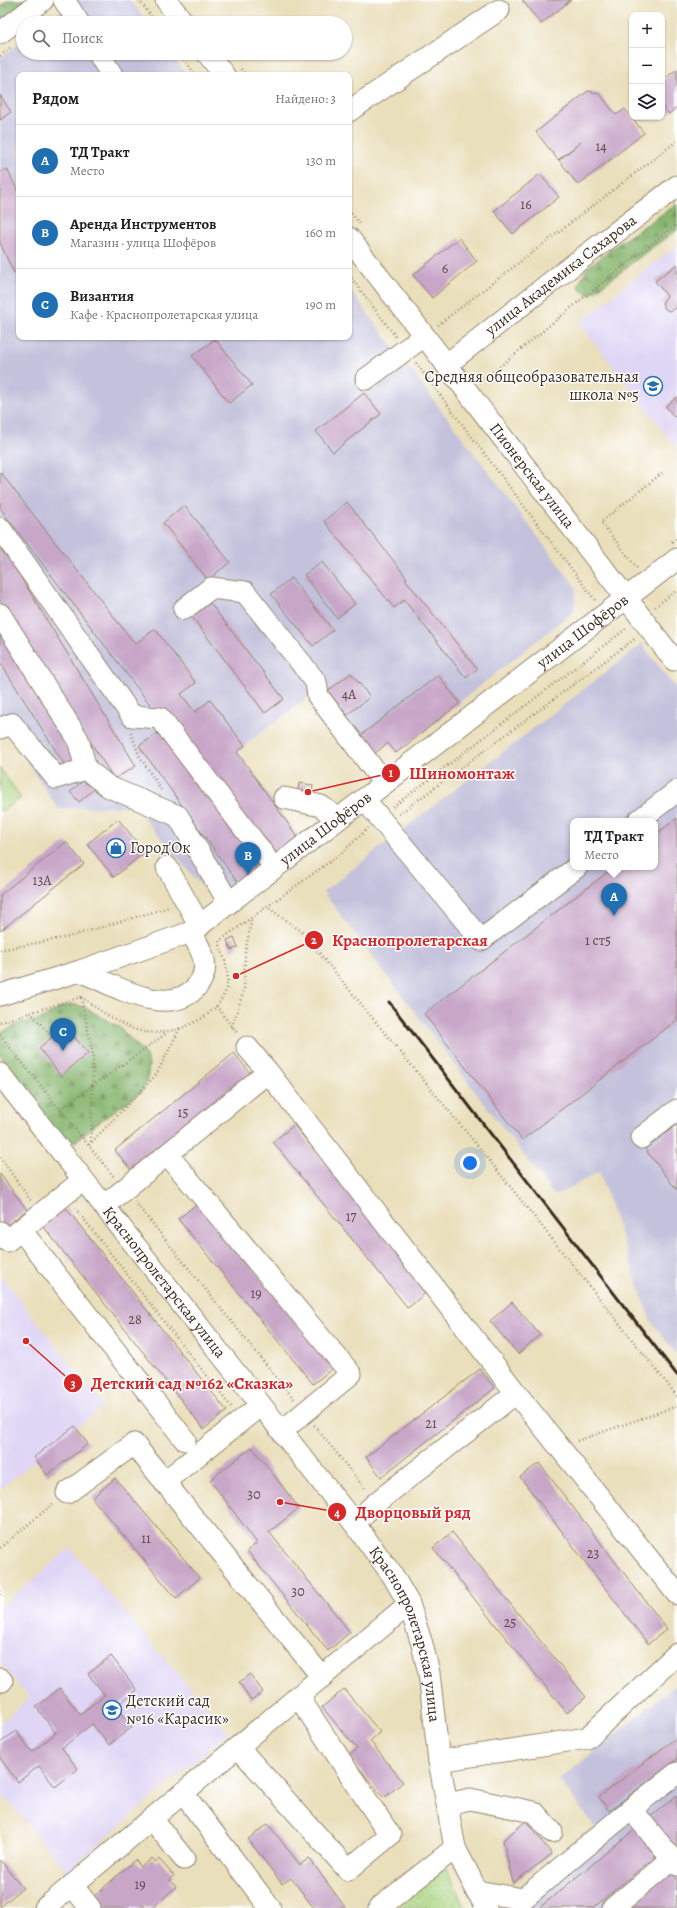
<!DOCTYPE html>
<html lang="ru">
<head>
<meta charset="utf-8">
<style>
  body { margin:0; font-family:Alegreya,serif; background:#f2f2f2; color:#202124 }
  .controls { position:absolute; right:12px; top:12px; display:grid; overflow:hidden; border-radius:8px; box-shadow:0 1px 3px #0004 }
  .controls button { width:36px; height:36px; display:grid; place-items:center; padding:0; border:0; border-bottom:1px solid #e0e0e0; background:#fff; color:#202124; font:20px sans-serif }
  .you { position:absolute; left:470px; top:1163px; width:14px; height:14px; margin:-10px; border:3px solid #fff; border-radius:50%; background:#1a73e8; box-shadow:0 0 0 6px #1a73e833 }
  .badge { display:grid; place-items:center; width:26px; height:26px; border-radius:50%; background:#1f6fb2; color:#fff; font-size:13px; font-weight:700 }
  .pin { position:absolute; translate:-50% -33px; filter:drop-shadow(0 1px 2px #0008) }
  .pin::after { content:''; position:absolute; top:21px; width:14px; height:12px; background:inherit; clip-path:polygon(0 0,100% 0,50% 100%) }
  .popup { position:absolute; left:570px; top:818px; width:88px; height:52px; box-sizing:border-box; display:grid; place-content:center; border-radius:8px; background:#fff; filter:drop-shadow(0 1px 3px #0005); font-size:13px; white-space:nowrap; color:#757577 }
  .popup b { font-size:15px; color:#202124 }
  .popup::after { content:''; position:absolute; left:50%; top:100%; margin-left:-8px; border:8px solid transparent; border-top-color:#fff }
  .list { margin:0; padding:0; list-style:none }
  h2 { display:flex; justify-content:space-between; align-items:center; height:52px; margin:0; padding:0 16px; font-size:17px }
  h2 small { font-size:13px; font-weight:400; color:#757577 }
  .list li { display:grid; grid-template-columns:26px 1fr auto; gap:12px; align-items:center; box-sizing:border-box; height:72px; padding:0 16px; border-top:1px solid #e0e0e0 }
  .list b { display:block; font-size:15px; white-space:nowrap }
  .list p { margin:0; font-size:13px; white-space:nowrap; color:#757577 }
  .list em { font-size:13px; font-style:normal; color:#757577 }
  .icon { flex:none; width:22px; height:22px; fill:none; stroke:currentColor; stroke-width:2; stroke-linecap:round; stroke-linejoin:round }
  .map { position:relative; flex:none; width:677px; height:1908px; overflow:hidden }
  .search { position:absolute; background:#fff; box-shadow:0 1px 3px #0004; left:16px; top:16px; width:336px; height:44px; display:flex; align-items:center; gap:10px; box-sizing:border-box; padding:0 14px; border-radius:22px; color:#757577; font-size:15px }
  .panel { position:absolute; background:#fff; box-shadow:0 1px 3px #0004; left:16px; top:72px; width:336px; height:268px; border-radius:8px }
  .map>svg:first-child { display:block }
  .built { fill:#dfd5f5 }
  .industrial { fill:#c3c1db; fill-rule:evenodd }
  .forest { fill:url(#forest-firs); stroke:#617046 }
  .garden { fill:url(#garden-dots); stroke:#727f4f }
  .pitch { fill:#aad480; stroke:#727f4f }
  .building { fill:#c7a6c8 }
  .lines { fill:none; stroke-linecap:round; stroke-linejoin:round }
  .minor-casing { stroke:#92846c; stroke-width:23 }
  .path { stroke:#92846c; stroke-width:2.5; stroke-dasharray:1 3; stroke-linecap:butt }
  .minor { stroke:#fff; stroke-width:21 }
  .rail { stroke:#3b2a1e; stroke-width:3 }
  .labels { text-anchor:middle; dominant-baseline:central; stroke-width:3; stroke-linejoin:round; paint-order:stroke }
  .number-label { font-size:14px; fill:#5e4948 }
  .street-label { font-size:16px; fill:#3b2a1e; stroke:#fff }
  .poi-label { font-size:16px; fill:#3b2a1e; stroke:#fff; text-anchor:start }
  .leader { fill:none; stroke:#d62828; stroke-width:1.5 }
  .callout-dot { fill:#d62828; stroke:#fff; stroke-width:1.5 }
  .mark-label { font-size:12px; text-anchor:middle; font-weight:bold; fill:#fff }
  .callout-label { font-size:17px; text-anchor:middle; font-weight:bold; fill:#d62828; stroke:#fff; stroke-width:3; stroke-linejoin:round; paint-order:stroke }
</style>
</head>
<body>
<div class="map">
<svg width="677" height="1908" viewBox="0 0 677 1908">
  <defs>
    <pattern id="forest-firs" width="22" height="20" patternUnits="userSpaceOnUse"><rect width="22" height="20" fill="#87b66e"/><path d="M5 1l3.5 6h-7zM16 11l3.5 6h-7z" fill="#70945a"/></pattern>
    <pattern id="garden-dots" width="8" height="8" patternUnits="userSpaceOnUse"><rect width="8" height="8" fill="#aad480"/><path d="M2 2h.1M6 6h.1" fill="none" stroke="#93b66e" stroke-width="1.8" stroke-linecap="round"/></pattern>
  </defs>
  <rect width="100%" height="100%" fill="#fff"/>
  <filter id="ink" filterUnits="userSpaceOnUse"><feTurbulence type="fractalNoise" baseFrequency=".025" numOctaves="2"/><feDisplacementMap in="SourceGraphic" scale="8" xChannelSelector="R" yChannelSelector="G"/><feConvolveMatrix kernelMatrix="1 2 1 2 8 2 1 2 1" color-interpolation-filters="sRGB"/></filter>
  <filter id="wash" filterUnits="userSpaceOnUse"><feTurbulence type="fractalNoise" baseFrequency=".012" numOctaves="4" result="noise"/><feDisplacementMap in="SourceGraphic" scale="16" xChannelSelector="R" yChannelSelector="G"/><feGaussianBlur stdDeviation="0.9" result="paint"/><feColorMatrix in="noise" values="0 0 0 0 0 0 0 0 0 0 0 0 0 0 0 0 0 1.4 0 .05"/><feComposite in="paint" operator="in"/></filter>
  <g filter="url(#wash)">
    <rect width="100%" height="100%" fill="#eadfbb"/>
    <g class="built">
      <path d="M677 245V448L579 323Z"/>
      <path d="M0 1275 104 1406 0 1489Z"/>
      <path d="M70 1548 228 1733 67 1871 0 1792V1723L30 1698 0 1663V1608Z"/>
    </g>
    <g class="industrial">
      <path d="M76 0H130L148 23H46Z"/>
      <path d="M23 41V53H170L187 75H19V337H349V289L576 587 574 611 396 753 388 743 370 757 319 689 237 751 299 839 214 901 134 806 58 809 0 719V58Z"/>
      <path d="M642 644 677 690V1355L650 1319 599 1172 555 1196 323 892ZM573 821H655V867H573Z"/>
      <path d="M677 1684V1908H502L500 1903 597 1830 559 1780Z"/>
    </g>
    <g class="forest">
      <path d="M8 0H27L0 21V6Z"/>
      <path d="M677 204V230C647 250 620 273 590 295L581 291 578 286 587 268 618 244Z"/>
      <path d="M73 1004 84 1007 119 1027 146 1055 149 1065 147 1081 141 1092 96 1124 75 1142 66 1140 58 1135 0 1055V1033L23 1022 40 1020 62 1007Z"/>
    </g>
    <path class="garden" d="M446 1867 465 1908H398Z"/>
    <path class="pitch" d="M0 768 21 798 0 812Z"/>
    <g id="blocks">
      <g class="building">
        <path d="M522 0H571L541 24Z"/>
        <path d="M677 69V107L669 114 662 106V81Z"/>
        <path d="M588 91 600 94 616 115 625 109 644 133 578 185 559 160 581 142 558 160 536 132Z"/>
        <path d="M0 95 11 112 0 120Z"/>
        <path d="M7 169 19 194V270L14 273 0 243V172Z"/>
        <path d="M540 174 559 197 513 234 494 211Z"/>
        <path d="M459 238 477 261 432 298 413 275Z"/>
        <path d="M677 264V309L676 308 669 311 665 309 662 303 667 296 655 281Z"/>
        <path d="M215 339 252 385 229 403 192 356Z"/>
        <path d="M364 393 381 414 333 452 316 431Z"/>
        <path d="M677 397V414L674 417 666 406Z"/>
        <path d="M0 472 135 644 155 629 196 683 181 694 195 712 210 700 245 746 237 752 299 839 276 857 160 707 155 711 0 508Z"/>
        <path d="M347 502 407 578 405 579 477 669 466 678 404 600 394 608 324 521Z"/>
        <path d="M184 505 230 562 208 580 163 523Z"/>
        <path d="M0 545 17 571 136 766 114 779 0 600Z"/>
        <path d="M322 562 355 604 337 618 304 575Z"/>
        <path d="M291 578 333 630 313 646 271 594Z"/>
        <path d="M210 603 284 699 265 713 192 617Z"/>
        <path d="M0 628 81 758 66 767 0 662Z"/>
        <path d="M351 673 370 697 347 715 328 691Z"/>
        <path d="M438 675 460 703 396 753 388 743 370 757 356 739Z"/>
        <path d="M161 731 261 868 239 884 139 746Z"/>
        <path d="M85 779 94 789 79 802 70 792Z"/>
        <path d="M299 783 313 785 311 799 297 796Z"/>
        <path d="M677 818V1020L522 1140 424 1014 614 867H655V835Z"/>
        <path d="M118 819 145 852 114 877 87 844Z"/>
        <path d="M66 842 84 864 0 931V895Z"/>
        <path d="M234 937 238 947 231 950 227 940Z"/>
        <path d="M65 1026 88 1053 61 1076 39 1048Z"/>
        <path d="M234 1053 250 1073 131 1170 115 1150Z"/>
        <path d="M677 1124V1190L645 1149Z"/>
        <path d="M294 1125 429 1290 408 1308 273 1142Z"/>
        <path d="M0 1174 27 1210 3 1228 0 1224Z"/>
        <path d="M199 1202 334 1367 313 1384 178 1219Z"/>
        <path d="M66 1208 227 1411 204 1429 43 1226Z"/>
        <path d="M512 1302 540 1335 518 1354 490 1321Z"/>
        <path d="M480 1369 495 1388 381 1477 366 1457Z"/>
        <path d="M75 1426 88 1444 47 1475 34 1457Z"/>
        <path d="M252 1447 299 1508 269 1532 350 1632 328 1651 247 1551 257 1543 210 1480Z"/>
        <path d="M539 1463 667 1629 648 1644 520 1477Z"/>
        <path d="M115 1478 200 1578 176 1598 92 1498Z"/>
        <path d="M452 1532 586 1697 567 1713 433 1548Z"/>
        <path d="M111 1656 137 1690 116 1706 132 1727 109 1745 92 1724 62 1748 78 1769 55 1787 39 1766 18 1782 0 1758V1743L16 1731 32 1752 56 1733 36 1707 60 1688 80 1714 105 1695 88 1674Z"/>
        <path d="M250 1674 263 1692 251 1700 239 1682Z"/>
        <path d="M344 1689 380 1732 370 1741 403 1782 384 1798 349 1756 357 1749 322 1707Z"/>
        <path d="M677 1737V1759L609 1811 599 1797Z"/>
        <path d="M677 1795V1852L649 1818Z"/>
        <path d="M526 1821 552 1854 513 1883 503 1840Z"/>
        <path d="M268 1824 300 1865 309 1858 345 1907 343 1908H314L291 1878 282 1884 248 1839Z"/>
        <path d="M635 1829 657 1855 593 1908H539Z"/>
        <path d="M152 1858 156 1862 159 1859 174 1876 170 1880 176 1887 152 1908H146L144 1905 140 1908H102L93 1897 135 1860 141 1867Z"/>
        <path d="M0 1860 23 1888 0 1907Z"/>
        <path d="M672 1871 677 1878 676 1908H630Z"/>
      </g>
    </g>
  </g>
  <g filter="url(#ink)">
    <use href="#blocks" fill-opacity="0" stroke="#92846c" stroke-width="1"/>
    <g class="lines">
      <defs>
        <g id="minor">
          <path d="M64 0 79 23"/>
          <path d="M166 0 184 23"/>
          <path d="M0 33 43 0"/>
          <path d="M98 53 112 75"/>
          <path d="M207 53 224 75"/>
          <path d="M349 111 499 10"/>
          <path id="s1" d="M349 238 674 660 677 657"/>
          <path id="s2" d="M446 365 556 278 677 186"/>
          <path d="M366 379 424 336"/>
          <path d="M0 528 132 716 160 718 265 856"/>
          <path d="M184 609 211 588 245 592 316 682 318 696 384 783"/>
          <path d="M0 614 78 739 86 769 109 787 178 816 229 903"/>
          <path d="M0 728 12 724 56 778 86 769"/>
          <path d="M284 798 321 806 337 819"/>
          <path d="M364 799 481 940 577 867"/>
          <path d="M638 821 677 791"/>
          <path d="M167 867 200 926"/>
          <path d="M80 971C112 984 170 1021 198 985 212 966 201 950 191 932"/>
          <path id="s3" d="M0 995 80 971 191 932 677 559"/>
          <path d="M247 1047 268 1072 516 1393 677 1594"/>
          <path id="s4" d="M0 1074 354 1523 393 1576 409 1604 422 1644 429 1673 439 1761 455 1848 486 1908"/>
          <path d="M641 1138 677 1110"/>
          <path d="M168 1155 351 1374 282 1431"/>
          <path d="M104 1206 268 1072"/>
          <path d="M21 1230 185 1440"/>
          <path d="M0 1232 7 1241 83 1180"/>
          <path d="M164 1482 261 1405"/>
          <path d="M67 1493 134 1444 322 1677"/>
          <path d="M354 1523 377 1502 516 1393"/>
          <path d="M0 1679 2 1681"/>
          <path d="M238 1747 348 1870 390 1835 298 1696"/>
          <path d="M439 1761 587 1738 677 1654"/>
          <path d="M183 1793 270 1908"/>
          <path d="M448 1804 470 1799 534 1812 552 1832"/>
          <path d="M631 1809 677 1865"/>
          <path d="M152 1819 184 1859"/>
          <path d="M72 1885 90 1908"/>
          <path d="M476 1891 523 1899 631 1809 677 1773"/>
          <path d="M45 1908 409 1604"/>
          <path d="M379 1908 455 1848"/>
          <path d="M613 1908 672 1859"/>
        </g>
      </defs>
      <use href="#minor" class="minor-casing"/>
      <g class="path">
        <path d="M139 0 156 23"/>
        <path d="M202 18 206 23"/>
        <path d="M179 53 196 75"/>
        <path d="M0 56 10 48"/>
        <path d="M241 69 246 75"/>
        <path d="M349 210 360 224"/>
        <path d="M349 275 396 337"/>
        <path d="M438 325 677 141"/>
        <path d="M416 363 595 600"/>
        <path d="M481 382 577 303 677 224"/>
        <path d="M672 542 677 538"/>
        <path d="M637 568 601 522 662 473"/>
        <path d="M655 607 677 590"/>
        <path d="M131 733 139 755 161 790"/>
        <path d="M393 807 627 628"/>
        <path d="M399 814 636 638"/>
        <path d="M266 906 301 931 485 1155 677 1396"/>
        <path d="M0 950 68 937 170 907"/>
        <path d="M81 997C100 1010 122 1028 145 1032 174 1036 220 1018 227 986 230 971 223 956 219 941L342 853 368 828"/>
        <path d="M81 998 93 1055 91 1142"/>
        <path d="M216 1006 238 1034"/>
        <path d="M30 1012 52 1037"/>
        <path d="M0 1022 81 997"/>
        <path d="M232 1027 244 990 245 953 252 918"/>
        <path d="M0 1035 114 1177"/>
        <path d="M60 1109 167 1033"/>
        <path d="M89 1145 156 1075 180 1028"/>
        <path d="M0 1157 31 1201"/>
        <path d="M135 1202 294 1399"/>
        <path d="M75 1208 231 1407"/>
        <path d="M314 1425 366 1490"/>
        <path d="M577 1441 677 1406"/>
        <path d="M0 1548 54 1503"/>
        <path d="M0 1591 2 1593 0 1595"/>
      </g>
      <use href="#minor" class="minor"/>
      <path class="rail" d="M389 1002 677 1375"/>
    </g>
  </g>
  <defs>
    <symbol id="school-ring" viewBox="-11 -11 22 22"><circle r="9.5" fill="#fff" stroke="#1f6fb2" stroke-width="1.5"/><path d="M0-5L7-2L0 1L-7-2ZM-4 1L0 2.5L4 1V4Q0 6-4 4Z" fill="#1f6fb2"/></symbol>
    <symbol id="shop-ring" viewBox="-11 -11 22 22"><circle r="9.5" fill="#fff" stroke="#1f6fb2" stroke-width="1.5"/><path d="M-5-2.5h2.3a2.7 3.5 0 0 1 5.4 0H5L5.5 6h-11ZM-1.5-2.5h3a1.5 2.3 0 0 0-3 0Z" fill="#1f6fb2"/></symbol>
  </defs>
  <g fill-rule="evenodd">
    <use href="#school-ring" x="642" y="375" width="22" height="22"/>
    <use href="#shop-ring" x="105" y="837" width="22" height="22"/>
    <use href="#school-ring" x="101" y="1699" width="22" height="22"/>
  </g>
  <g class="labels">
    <g class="number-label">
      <text x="601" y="146">14</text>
      <text x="526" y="204">16</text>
      <text x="445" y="268">6</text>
      <text x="349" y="694">4А</text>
      <text x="42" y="880">13А</text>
      <text x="598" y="940">1 ст5</text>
      <text x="183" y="1112">15</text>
      <text x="351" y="1216">17</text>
      <text x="256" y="1293">19</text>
      <text x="135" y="1319">28</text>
      <text x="431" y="1423">21</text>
      <text x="254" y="1494">30</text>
      <text x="146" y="1538">11</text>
      <text x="593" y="1553">23</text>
      <text x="298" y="1591">30</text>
      <text x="510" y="1622">25</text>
      <text x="140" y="1884">19</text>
    </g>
    <g class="street-label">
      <text stroke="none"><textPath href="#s2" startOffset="146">улица Академика Сахарова</textPath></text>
      <text stroke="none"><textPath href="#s1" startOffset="300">Пионерская улица</textPath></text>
      <text stroke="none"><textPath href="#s3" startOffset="695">улица Шофёров</textPath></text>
      <text stroke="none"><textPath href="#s3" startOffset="371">улица Шофёров</textPath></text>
      <text stroke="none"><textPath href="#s4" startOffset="265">Краснопролетарская улица</textPath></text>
      <text stroke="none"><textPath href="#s4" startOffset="697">Краснопролетарская улица</textPath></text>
    </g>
    <g class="poi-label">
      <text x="639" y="377" text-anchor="end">Средняя общеобразовательная<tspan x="639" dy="18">школа №5</tspan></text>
      <text x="130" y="848">Город'Ок</text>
      <text x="126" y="1701">Детский сад<tspan x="126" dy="18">№16 «Карасик»</tspan></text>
    </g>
  </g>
  <path class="leader" d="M308 792L391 773M236 976L314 940M26 1341L73 1383M280 1502L337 1512"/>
  <g class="callout-dot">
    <circle cx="308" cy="792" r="4"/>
    <circle cx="236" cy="976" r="4"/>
    <circle cx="26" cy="1341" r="4"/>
    <circle cx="280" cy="1502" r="4"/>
    <circle cx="391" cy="773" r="10"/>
    <circle cx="314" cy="940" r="10"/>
    <circle cx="73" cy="1383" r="10"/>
    <circle cx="337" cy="1512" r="10"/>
  </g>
  <g class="mark-label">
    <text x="391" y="777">1</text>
    <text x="314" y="944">2</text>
    <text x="73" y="1388">3</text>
    <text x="337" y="1517">4</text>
  </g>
  <g class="callout-label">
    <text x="462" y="779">Шиномонтаж</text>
    <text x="410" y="946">Краснопролетарская</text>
    <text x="192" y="1389">Детский сад №162 «Сказка»</text>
    <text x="413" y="1518">Дворцовый ряд</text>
  </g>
</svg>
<div class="controls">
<button>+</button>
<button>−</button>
<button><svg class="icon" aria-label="layers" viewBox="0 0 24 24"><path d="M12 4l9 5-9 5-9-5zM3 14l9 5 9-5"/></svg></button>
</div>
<div class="you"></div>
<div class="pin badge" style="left:614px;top:916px">A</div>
<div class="popup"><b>ТД Тракт</b>Место</div>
<div class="pin badge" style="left:248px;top:875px">B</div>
<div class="pin badge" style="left:63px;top:1051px">C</div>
<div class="search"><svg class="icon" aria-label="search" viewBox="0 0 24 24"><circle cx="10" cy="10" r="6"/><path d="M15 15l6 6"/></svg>Поиск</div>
<section class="panel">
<h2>Рядом<small>Найдено: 3</small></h2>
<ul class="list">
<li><span class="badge">A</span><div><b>ТД Тракт</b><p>Место</p></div><em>130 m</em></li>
<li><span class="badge">B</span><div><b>Аренда Инструментов</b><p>Магазин · улица Шофёров</p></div><em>160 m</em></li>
<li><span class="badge">C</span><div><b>Византия</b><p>Кафе · Краснопролетарская улица</p></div><em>190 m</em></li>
</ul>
</section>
</div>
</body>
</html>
